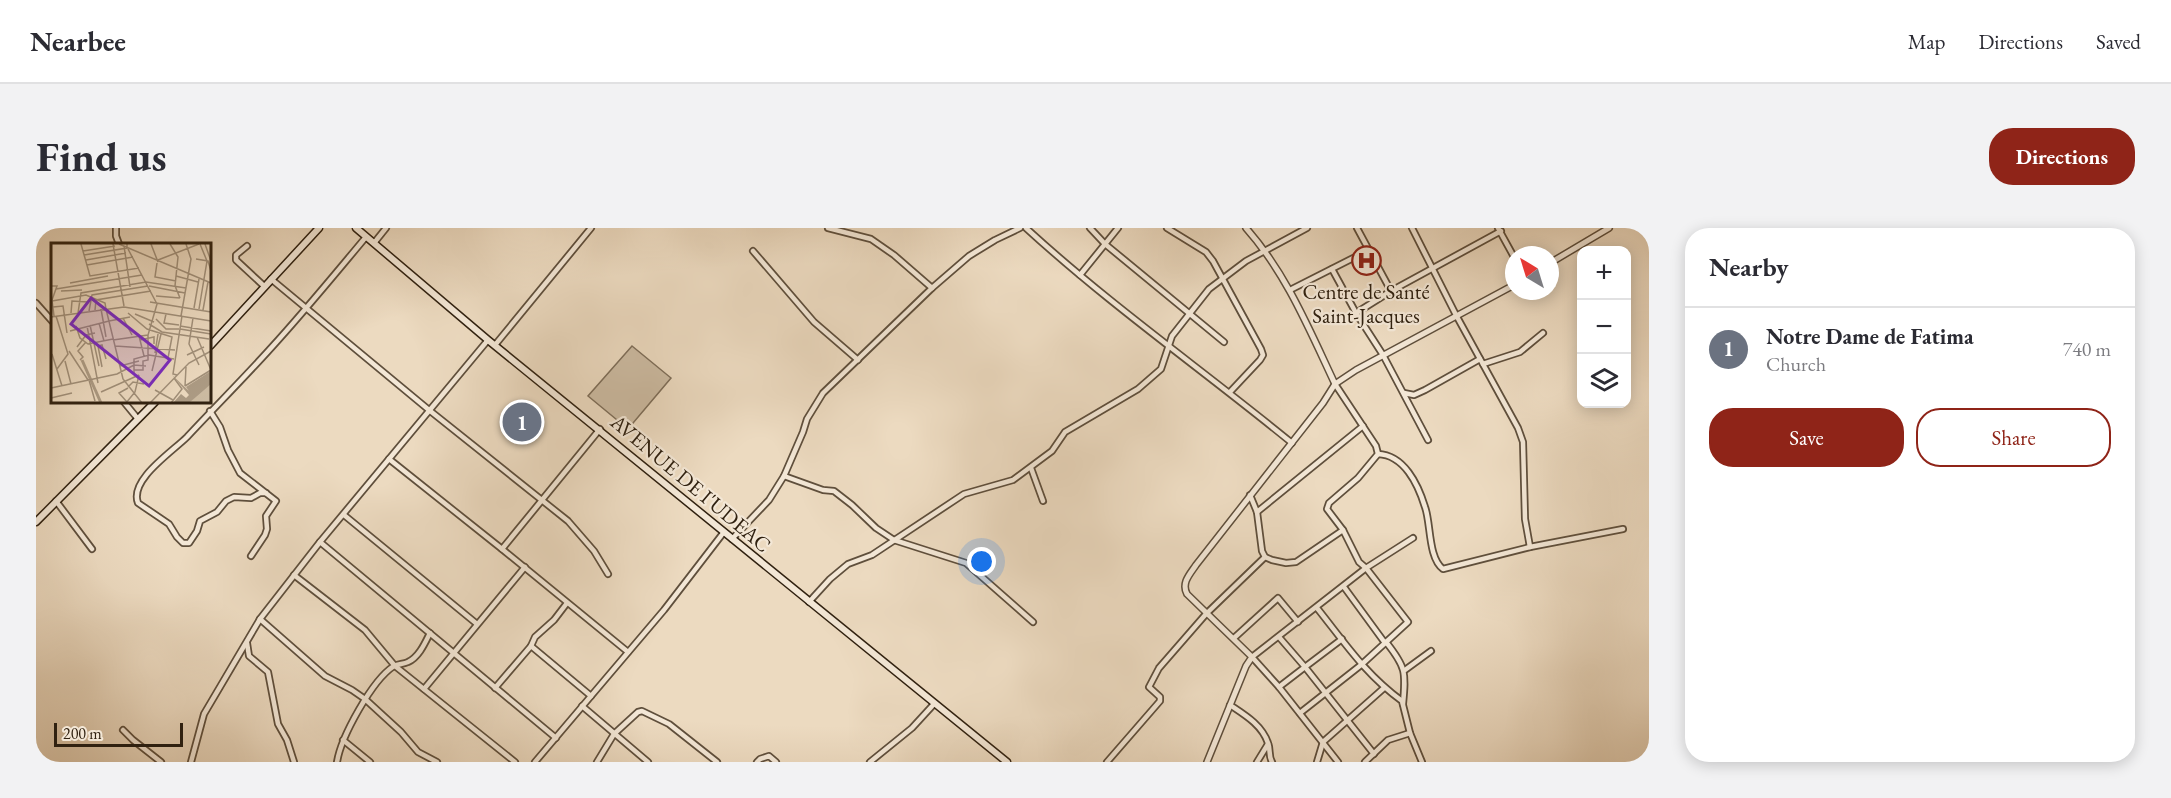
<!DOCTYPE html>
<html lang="en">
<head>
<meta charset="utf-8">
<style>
  body { margin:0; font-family:"EB Garamond",serif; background:#f2f2f3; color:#2b2b33 }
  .controls { position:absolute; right:18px; top:18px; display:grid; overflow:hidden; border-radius:12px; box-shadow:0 3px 15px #0003 }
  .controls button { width:54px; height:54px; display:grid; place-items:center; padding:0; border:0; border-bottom:2px solid #e1e1e2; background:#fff; color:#2b2b33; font:30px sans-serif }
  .compass { position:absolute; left:1469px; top:18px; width:54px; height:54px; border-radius:50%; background:#fff; box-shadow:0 3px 15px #0003; rotate:322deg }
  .scale { position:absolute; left:18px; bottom:15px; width:129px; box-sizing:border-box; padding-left:6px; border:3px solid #302110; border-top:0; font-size:16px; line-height:21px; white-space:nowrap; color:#302110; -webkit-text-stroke:4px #f3e7d6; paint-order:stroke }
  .you { position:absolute; left:946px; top:334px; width:21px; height:21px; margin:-15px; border:4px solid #fff; border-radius:50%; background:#1a73e8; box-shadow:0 0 0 9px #1a73e833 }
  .badge { display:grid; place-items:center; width:39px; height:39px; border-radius:50%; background:#8f2418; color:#fff; font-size:20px; font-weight:700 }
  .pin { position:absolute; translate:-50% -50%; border:3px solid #fff; box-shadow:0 2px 6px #0006 }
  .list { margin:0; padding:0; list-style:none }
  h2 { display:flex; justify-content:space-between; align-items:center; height:78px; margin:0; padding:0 24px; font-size:26px }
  h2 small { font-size:20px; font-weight:400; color:#7c7c81 }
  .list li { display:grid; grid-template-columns:39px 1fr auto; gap:18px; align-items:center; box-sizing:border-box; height:84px; padding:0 24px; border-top:2px solid #e1e1e2 }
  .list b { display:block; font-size:22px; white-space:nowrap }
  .list p { margin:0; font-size:20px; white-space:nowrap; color:#7c7c81 }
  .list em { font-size:20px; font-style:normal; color:#7c7c81 }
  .actions { display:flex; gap:12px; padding:18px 24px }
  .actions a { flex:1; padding:14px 0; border:2px solid #8f2418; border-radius:24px; text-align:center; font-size:21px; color:#8f2418 }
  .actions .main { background:#8f2418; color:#fff }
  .icon { flex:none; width:33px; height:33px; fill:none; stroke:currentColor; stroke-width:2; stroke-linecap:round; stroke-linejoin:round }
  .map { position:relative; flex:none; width:1613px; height:534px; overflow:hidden; border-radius:24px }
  header { display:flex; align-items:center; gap:36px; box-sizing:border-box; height:84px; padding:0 30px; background:#fff; border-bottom:2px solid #e1e1e2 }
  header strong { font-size:28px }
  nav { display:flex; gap:33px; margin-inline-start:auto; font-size:21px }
  .intro { display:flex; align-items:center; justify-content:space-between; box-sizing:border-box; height:144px; padding:0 36px }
  h1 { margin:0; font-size:42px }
  .button { padding:15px 27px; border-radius:24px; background:#8f2418; color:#fff; font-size:21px; font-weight:700 }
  main { display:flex; gap:36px; padding:0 36px }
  aside { flex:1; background:#fff; border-radius:24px; box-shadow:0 3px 15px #0003 }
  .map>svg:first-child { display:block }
  .green { fill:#ccbba2; stroke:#7e6e59; stroke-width:1.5 }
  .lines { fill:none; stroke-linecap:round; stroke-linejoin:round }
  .minor-casing { stroke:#5f4f3c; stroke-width:8 }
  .tertiary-casing { stroke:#5f4f3c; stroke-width:8 }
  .secondary-casing { stroke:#302110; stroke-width:9 }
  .minor { stroke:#f3e7d6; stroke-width:4.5 }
  .tertiary { stroke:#f3e7d6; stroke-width:5 }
  .secondary { stroke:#f3e7d6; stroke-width:6 }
  .labels { text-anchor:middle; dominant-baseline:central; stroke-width:4.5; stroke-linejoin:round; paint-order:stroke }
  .poi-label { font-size:21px; fill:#302110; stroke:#f3e7d6 }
  .street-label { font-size:21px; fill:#302110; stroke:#f3e7d6 }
  .inset-river { fill:none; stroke:#ac9b84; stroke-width:3 }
  .inset-road { fill:none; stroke:#a1907a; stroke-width:1.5 }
  .view { fill:#7b2cbf; fill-opacity:0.15; stroke:#7b2cbf; stroke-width:3 }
  .inset-edge { fill:none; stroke:#302110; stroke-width:3 }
</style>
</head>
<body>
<header>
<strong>Nearbee</strong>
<nav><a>Map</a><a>Directions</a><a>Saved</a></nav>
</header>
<div class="intro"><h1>Find us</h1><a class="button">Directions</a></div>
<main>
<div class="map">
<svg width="1613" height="534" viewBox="0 0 1613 534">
  <rect width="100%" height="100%" fill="#ecdac0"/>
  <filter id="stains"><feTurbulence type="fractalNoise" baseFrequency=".00333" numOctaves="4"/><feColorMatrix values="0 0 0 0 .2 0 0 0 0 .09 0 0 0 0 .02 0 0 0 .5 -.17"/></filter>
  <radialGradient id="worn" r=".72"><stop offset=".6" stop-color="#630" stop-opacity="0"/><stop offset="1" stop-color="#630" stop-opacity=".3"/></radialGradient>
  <path class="green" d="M596 118 635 150 592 201 552 168Z"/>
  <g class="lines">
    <defs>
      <g id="minor">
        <path d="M80 0V8L83 16"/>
        <path d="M792 0 835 11 858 27 896 60"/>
        <path d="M990 0C1074 77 1168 143 1256 215"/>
        <path d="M1054 0 1069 16 1188 114"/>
        <path d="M1131 0 1170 24 1177 33 1225 121 1227 127 1224 132 1194 164"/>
        <path d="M1321 0 1355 63"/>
        <path d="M1376 0 1420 87 1482 200 1487 214 1489 291 1494 319"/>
        <path d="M1462 0 1478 29"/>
        <path d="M338 15 350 0"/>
        <path d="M211 18 200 27V32L228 58"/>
        <path d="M717 23 778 94 822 132"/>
        <path d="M1296 41 1320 85 1347 127 1392 212"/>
        <path d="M1044 47 1082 0"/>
        <path d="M235 51 393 182 532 293 558 323 572 346"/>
        <path d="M1254 62 1333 22"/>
        <path d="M0 75 16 93"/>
        <path d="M1320 85 1355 63 1465 3"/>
        <path d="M459 117 555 0"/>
        <path d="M1447 136 1484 124 1507 105"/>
        <path d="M1368 165 1378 167 1389 162 1444 131"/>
        <path d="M88 174 102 191"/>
        <path d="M174 183 184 199 192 222 204 245 240 273 230 288 231 301 229 307 215 328"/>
        <path d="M1342 226C1368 227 1382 256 1389 279 1395 295 1392 330 1407 341L1494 319 1587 301"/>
        <path d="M353 231 466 321 592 424"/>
        <path d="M995 240 1007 273"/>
        <path d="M748 248 787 262 798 263 816 277 840 300 858 312 930 335 997 394"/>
        <path d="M230 265H224L215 270 198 269 190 273 181 284 164 293 161 303 153 315H147L141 309 133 296 102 275C93 252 136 224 151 209 179 179 208 150 235 120 268 84 299 46 330 9"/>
        <path d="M1214 267 1221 284 1226 323 1229 329 1236 332 1250 335 1260 334 1307 302"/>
        <path d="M20 273 56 321"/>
        <path d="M1221 284 1327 198"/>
        <path d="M308 287 441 396"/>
        <path d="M696 311 733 272 748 248 767 204 771 191 787 165 896 60 933 28 959 12 984 0"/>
        <path d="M284 314 520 510"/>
        <path d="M466 321 564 201"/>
        <path d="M258 347 329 402 359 438 479 534"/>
        <path d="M1308 359 1349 415"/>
        <path d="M773 374 794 351 812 336 836 327 928 266 977 252 1016 223 1029 204 1102 161 1125 141 1136 108 1173 61 1210 33 1271 0"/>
        <path d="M1281 380C1309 415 1329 446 1366 473L1374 505 1386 534"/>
        <path d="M224 391 289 448 316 462 329 471 365 504 382 524 401 534"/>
        <path d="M1243 409 1269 439 1243 459"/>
        <path d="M1198 410 1242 370 1262 394"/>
        <path d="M1306 411 1269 439 1338 526"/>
        <path d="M1350 414C1370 439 1370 444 1367 476"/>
        <path d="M211 415 213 428 232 444 242 496 251 512 258 534"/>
        <path d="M495 418 555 468"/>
        <path d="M1369 442 1395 423"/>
        <path d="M459 460 495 418 499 409 518 392 531 375"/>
        <path d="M388 461 489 339"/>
        <path d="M1194 477C1209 487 1226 497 1232 515 1235 522 1232 527 1236 534"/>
        <path d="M546 478 612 534"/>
        <path d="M1264 485 1325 437 1372 394 1330 340 1323 334 1307 302 1291 281 1293 275 1322 250 1342 226 1340 218 1299 156"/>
        <path d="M87 502 97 512 125 534"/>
        <path d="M307 512 334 534"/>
        <path d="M155 534 168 486 224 391 284 314 452 112"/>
        <path d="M301 534C305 509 336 452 358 438 362 436 368 436 372 434 383 429 389 415 394 405"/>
        <path d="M499 534 628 382 688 304"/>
        <path d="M561 534 578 506 602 484 606 483 633 496 681 534"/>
        <path d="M721 534 724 531 733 528 740 534"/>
        <path d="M834 534 876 500 898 476"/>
        <path d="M1071 534 1124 473V469L1113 459 1123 440 1170 386 1229 329"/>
        <path d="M1221 534 1232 516"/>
        <path d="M1281 534 1287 514 1348 460"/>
        <path d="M1302 534 1243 459 1216 429 1330 340 1377 310"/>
        <path d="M1329 534 1352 512 1374 505"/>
      </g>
      <g id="tertiary">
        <path d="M1210 0C1250 45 1273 101 1299 156"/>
        <path d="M1514 35 1573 0"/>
        <path d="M1171 534 1210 438 1216 429 1151 366C1145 355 1154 346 1160 337L1287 175 1299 156 1320 142 1478 57"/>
      </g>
      <g id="secondary">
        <path d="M320 0 452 112 971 534"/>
        <path d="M174 118 283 0"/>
        <path d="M0 294 119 174"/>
      </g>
    </defs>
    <use href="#minor" class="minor-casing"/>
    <use href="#tertiary" class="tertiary-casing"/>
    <use href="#secondary" class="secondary-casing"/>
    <use href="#minor" class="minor"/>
    <use href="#tertiary" class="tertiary"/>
    <use href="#secondary" class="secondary"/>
  </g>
  <defs>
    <symbol id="hospital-ring" viewBox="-11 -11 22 22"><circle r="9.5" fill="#f3e7d6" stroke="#8f2418" stroke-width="1.5"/><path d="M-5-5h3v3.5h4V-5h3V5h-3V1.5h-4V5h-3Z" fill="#8f2418"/></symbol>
  </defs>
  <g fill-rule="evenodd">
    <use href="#hospital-ring" x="1314" y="16" width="33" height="33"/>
  </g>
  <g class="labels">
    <g class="poi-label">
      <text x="1330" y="63">Centre de Santé<tspan x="1330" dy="24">Saint-Jacques</tspan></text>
    </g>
    <g class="street-label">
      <text transform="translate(655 255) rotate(40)">AVENUE DE I'UDEAC</text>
    </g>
  </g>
  <g transform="translate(15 15)">
    <rect width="160" height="160" fill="#ecdac0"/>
    <path d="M160 141V160H138L150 148Z" fill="#ccbba2"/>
    <path d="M160 128V141L138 160H122L130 151 135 155 138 152 121 132 138 148 135 144Z" fill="#ac9b84"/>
    <path class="inset-river" d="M31 117 50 160"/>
    <path class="inset-road" d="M30 1 39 33 88 25M62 1 73 63M68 1 160 40M100 1 107 19M119 1 127 14 124 43 129 55M154 1 160 18M73 3 79 44M77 6 106 61 97 92V117L92 118V127H83M32 8 64 3M33 12 76 5V1M145 16 157 18 160 28M35 17 75 10M107 17 148 1M106 20 104 34 125 38M36 22 82 14M125 33 147 39M19 40 57 33M0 43H6L1 57 3 73M98 43 134 50M5 46 91 32M10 48 31 47M105 53 129 55M1 58 35 52 54 60 55 66M99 59 160 69M2 64 12 63 16 90M73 64 160 78M143 65 148 36M50 66 55 94M55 66 72 136 91 160M148 66 156 18 149 1M44 67 45 57 100 48M152 67 157 39M38 68 41 52 97 43M20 70 21 58 37 59M27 70 30 50 95 39 135 45M77 70 96 86 121 94 117 115M84 71 103 79M115 71 113 80 128 82M5 73 17 111 6 126M130 73 140 16 135 1M0 74 73 64M72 75 81 92M142 75 138 101 148 122M105 76 115 86H128M58 78 79 74M48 80 53 98M98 81 111 89 158 96M39 82 48 123M25 83 29 95 37 101 62 96M36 83 47 140M129 83 160 88M129 86 160 91M19 88 58 78M88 93 93 113M146 94 160 127M62 97 97 92M89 97 103 94V101M64 103 124 107M26 104 35 92 44 90M18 108 37 137M104 110 107 91M1 111 11 143M136 112 153 104M29 117 32 114 27 108 35 99M14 118 20 141M69 123 88 118M51 124 47 103 51 102 55 116M101 128 110 91M83 132V116L98 112 123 116M126 132 122 131 131 73M38 137 44 158M134 143 160 127M134 143 135 124M77 144 82 139 93 141M0 145 66 131 83 122 95 123M104 147 122 157M50 149 88 132M0 155 21 150M76 159 68 150 77 145M75 160 84 149 88 132M99 160 138 120 160 108M120 160 131 146 123 135"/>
    <path class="view" d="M40 55 119 117 98 143 20 81Z"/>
    <rect width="160" height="160" class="inset-edge"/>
  </g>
  <rect width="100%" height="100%" filter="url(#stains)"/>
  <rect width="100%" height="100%" fill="url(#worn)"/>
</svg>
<div class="controls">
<button>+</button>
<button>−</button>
<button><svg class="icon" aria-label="layers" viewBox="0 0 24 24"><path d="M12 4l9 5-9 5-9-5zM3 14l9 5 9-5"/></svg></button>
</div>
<svg class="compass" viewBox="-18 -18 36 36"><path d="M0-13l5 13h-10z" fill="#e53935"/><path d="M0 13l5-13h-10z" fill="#7c7c81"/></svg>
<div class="scale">200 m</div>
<div class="you"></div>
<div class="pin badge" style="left:486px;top:194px;background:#6b7280">1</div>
</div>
<aside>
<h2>Nearby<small></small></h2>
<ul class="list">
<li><span class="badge" style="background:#6b7280">1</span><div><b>Notre Dame de Fatima</b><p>Church</p></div><em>740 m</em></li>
</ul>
<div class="actions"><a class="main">Save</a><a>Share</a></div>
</aside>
</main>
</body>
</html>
